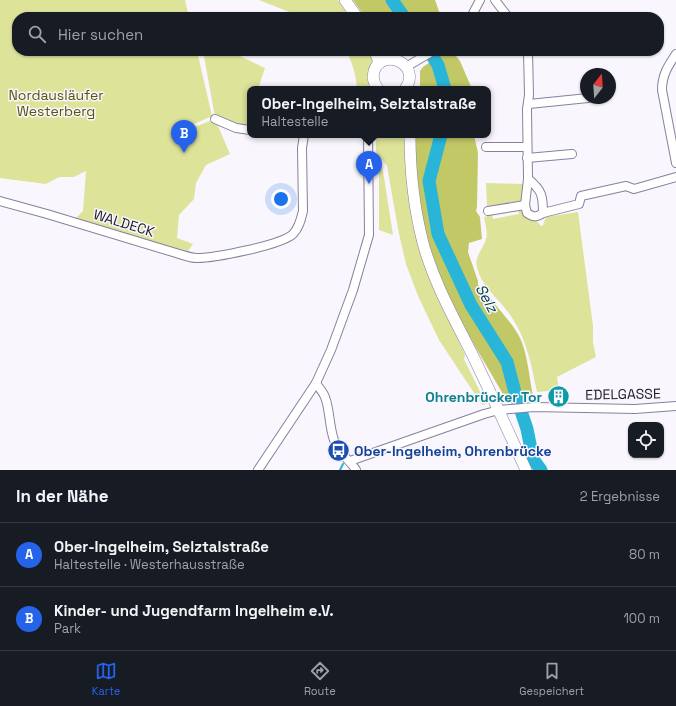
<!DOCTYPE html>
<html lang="de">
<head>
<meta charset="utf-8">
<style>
  body { margin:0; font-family:"Space Grotesk",sans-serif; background:#242831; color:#f1f3f6 }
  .controls { position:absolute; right:12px; bottom:12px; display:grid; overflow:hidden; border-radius:8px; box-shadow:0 1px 3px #0004 }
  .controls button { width:36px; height:36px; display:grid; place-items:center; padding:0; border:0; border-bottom:1px solid #363941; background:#171b24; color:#f1f3f6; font:20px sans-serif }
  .compass { position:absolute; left:580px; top:68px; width:36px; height:36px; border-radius:50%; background:#171b24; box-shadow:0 1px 3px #0004; rotate:17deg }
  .you { position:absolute; left:281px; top:199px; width:14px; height:14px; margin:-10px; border:3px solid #fff; border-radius:50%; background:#1a73e8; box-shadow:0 0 0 6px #1a73e833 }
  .badge { display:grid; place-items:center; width:26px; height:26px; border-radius:50%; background:#2563eb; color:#fff; font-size:13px; font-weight:700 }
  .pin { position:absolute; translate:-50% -33px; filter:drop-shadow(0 1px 2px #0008) }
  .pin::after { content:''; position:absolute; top:21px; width:14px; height:12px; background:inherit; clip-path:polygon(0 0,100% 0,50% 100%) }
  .popup { position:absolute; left:247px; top:86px; width:244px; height:52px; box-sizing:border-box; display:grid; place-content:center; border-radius:8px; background:#171b24; filter:drop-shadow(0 1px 3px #0005); font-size:13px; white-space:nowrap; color:#9ea1a6 }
  .popup b { font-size:15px; color:#f1f3f6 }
  .popup::after { content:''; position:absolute; left:50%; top:100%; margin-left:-8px; border:8px solid transparent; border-top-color:#171b24 }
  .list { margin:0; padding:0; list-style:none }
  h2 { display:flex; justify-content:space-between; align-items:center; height:52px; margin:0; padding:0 16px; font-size:17px }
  h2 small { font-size:13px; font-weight:400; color:#9ea1a6 }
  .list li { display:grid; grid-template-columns:26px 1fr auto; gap:12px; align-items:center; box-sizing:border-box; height:64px; padding:0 16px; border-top:1px solid #363941 }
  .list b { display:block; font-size:15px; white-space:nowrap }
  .list p { margin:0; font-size:13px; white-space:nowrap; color:#9ea1a6 }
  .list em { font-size:13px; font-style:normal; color:#9ea1a6 }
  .icon { flex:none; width:22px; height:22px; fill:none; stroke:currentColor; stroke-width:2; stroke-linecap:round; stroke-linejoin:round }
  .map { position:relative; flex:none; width:676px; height:470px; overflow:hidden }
  .search { position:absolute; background:#171b24; box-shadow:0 1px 3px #0004; left:12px; right:12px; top:12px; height:44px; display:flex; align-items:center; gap:10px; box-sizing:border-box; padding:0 14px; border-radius:16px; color:#9ea1a6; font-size:15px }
  .sheet { height:180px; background:#171b24 }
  nav { display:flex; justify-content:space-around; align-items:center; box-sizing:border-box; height:56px; border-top:1px solid #363941; background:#171b24; font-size:11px; color:#9ea1a6 }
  nav a { display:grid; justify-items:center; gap:2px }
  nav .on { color:#2563eb }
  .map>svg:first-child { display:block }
  .green { fill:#dee39a }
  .forest { fill:#c3c867 }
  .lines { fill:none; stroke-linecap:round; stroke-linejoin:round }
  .stream { stroke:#29b5d7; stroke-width:2 }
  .river { stroke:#29b5d7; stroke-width:13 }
  .minor-casing { stroke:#88809d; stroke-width:10 }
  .secondary-casing { stroke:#88809d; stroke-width:12 }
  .minor { stroke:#fff; stroke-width:8 }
  .secondary { stroke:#fff; stroke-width:11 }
  .labels { text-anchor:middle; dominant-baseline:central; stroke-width:3; stroke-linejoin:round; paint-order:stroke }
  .park-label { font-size:14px; fill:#55570e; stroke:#f9f7fd }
  .street-label { font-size:14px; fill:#1c1924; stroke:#f9f7fd }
  .culture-label { font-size:14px; font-weight:bold; fill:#0d838f; stroke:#f9f7fd; text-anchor:end }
  .transit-label { font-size:14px; font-weight:bold; fill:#164399; stroke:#f9f7fd; text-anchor:start }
  .water-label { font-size:15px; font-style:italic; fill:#013e4c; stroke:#f9f7fd }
</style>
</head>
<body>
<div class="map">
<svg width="676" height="470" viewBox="0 0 676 470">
  <rect width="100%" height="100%" fill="#f9f7fd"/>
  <g class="green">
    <path d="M0 0H185L189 17H17V51H197L212 116 192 125 197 126 215 119 230 154 206 165 196 183 194 199 179 215 177 238 193 244 188 251 153 243 74 220 83 211 86 171 74 177H59L46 184 0 178Z"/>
    <path d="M259 0H338L349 17H302Z"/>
    <path d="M203 51H229L265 68 258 89H250V128L236 125 215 117Z"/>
    <path d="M346 51H369L374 59 369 72V89H357C356 75 353 64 346 51Z"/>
    <path d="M376 135H403L435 290 465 355 464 359 486 404 482 405 439 340 418 296 406 264 399 234 387 166 376 152Z"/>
    <path d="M379 166H381L383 171 393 235 379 230Z"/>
    <path d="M486 183 523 184V197L520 201 487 206Z"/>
    <path d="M518 209H522L536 220 541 226 543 225 546 217 578 212 593 326V342L596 357 557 377 559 390 537 392C531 363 526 336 508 312 497 297 481 286 477 267 474 256 484 248 486 239 488 233 485 223 484 217L492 215 493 219 519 214Z"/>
  </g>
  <g class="forest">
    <path d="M353 0H435L441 17H365Z"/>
    <path d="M446 51H452L460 61 472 89H420V71L423 67Z"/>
    <path d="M414 135H474L478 153 477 207 476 211 480 217 482 239 469 243 468 252 478 281V285L482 288C493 303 514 324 521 340 528 357 529 377 533 395L511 400 504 396C476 346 442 297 427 241 418 207 416 170 414 135Z"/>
  </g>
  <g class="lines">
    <path class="stream" d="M340 470 343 464"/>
    <g class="river">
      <path d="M392 0 404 17"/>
      <path d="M429 51 438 65 445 89"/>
      <path d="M441 135 429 181 438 234 471 305 507 362 516 396 527 429 533 459 541 470"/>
    </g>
    <defs>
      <g id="minor">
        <path d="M495 0 508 17"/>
        <path d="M471 17 480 0"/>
        <path d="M528 51 529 95 527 109 528 179 525 205 527 213C533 217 536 218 543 213L579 204 581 196 626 186 634 189 676 177"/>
        <path d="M676 54C668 66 662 75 662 90L676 163"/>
        <path d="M406 67 433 51"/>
        <path d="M529 104 588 98"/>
        <path d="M215 119 236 128 250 130"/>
        <path d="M486 147H527"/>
        <path d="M527 158 572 154"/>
        <path d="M528 179C542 190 543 196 543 213"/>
        <path d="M0 201 47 214 176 253C183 255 190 258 197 258 214 258 282 245 293 234 299 228 301 219 303 211L302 148 304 135"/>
        <path d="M488 211 525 205"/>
        <path d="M316 383C319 388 323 392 325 397 330 410 329 426 334 440 338 453 349 459 356 470"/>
        <path d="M350 461 484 414 499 410 534 407 635 409 676 406"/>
        <path d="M258 470 316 383 331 350 353 290 369 235 368 135"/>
      </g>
      <g id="secondary">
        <path d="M345 0 357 17"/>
        <path d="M375 51 379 63"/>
        <path d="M378 89C374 84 372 78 374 71 383 46 423 65 405 89"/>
        <path d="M410 135C410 172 414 208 423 243 434 283 454 318 472 354 491 393 508 431 526 470"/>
      </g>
    </defs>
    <use href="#minor" class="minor-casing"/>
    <use href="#secondary" class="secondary-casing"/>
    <use href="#minor" class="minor"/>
    <use href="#secondary" class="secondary"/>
  </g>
  <defs>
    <symbol id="building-disc" viewBox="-11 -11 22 22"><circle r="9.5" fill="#0f9aa8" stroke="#f9f7fd"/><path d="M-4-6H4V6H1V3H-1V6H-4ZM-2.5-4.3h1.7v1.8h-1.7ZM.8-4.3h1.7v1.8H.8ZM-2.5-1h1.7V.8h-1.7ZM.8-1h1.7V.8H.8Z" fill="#fff"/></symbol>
    <symbol id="bus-disc" viewBox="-11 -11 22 22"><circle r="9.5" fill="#1a4fb4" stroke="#f9f7fd"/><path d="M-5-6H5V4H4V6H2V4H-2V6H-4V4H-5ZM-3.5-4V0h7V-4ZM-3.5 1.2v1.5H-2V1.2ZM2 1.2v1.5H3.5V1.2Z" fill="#fff"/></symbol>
  </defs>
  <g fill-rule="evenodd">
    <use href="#building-disc" x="546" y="384" width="25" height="25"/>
    <use href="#bus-disc" x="326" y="438" width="25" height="25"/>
  </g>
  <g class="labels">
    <g class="park-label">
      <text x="56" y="95">Nordausläufer<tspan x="56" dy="16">Westerberg</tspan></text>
    </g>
    <g class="street-label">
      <text transform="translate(124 223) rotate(17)">WALDECK</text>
      <text transform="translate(623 394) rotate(-1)">EDELGASSE</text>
    </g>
    <g class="culture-label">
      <text x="542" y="397">Ohrenbrücker Tor</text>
    </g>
    <g class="transit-label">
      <text x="354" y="451">Ober-Ingelheim, Ohrenbrücke</text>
    </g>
    <g class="water-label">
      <text transform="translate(487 298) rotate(61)">Selz</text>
    </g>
  </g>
</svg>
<div class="controls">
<button><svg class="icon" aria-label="locate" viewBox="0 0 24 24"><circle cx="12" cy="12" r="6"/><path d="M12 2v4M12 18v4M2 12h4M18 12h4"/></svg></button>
</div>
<svg class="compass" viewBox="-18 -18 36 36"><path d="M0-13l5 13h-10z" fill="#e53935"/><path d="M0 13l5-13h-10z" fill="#9ea1a6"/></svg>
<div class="you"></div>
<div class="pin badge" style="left:369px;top:184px">A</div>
<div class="popup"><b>Ober-Ingelheim, Selztalstraße</b>Haltestelle</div>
<div class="pin badge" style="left:184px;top:153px">B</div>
<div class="search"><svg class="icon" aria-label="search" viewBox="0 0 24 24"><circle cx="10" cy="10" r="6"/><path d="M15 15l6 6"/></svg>Hier suchen</div>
</div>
<section class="sheet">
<h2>In der Nähe<small>2 Ergebnisse</small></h2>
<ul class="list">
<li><span class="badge">A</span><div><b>Ober-Ingelheim, Selztalstraße</b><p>Haltestelle · Westerhausstraße</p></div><em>80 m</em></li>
<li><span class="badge">B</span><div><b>Kinder- und Jugendfarm Ingelheim e.V.</b><p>Park</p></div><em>100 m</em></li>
</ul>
</section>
<nav>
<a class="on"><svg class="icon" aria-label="map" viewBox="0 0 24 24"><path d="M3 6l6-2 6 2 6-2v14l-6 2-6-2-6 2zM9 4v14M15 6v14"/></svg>Karte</a>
<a><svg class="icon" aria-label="directions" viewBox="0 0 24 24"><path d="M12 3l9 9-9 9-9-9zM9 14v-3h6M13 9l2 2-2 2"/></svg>Route</a>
<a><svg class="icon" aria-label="saved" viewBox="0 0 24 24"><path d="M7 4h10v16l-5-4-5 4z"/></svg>Gespeichert</a>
</nav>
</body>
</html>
